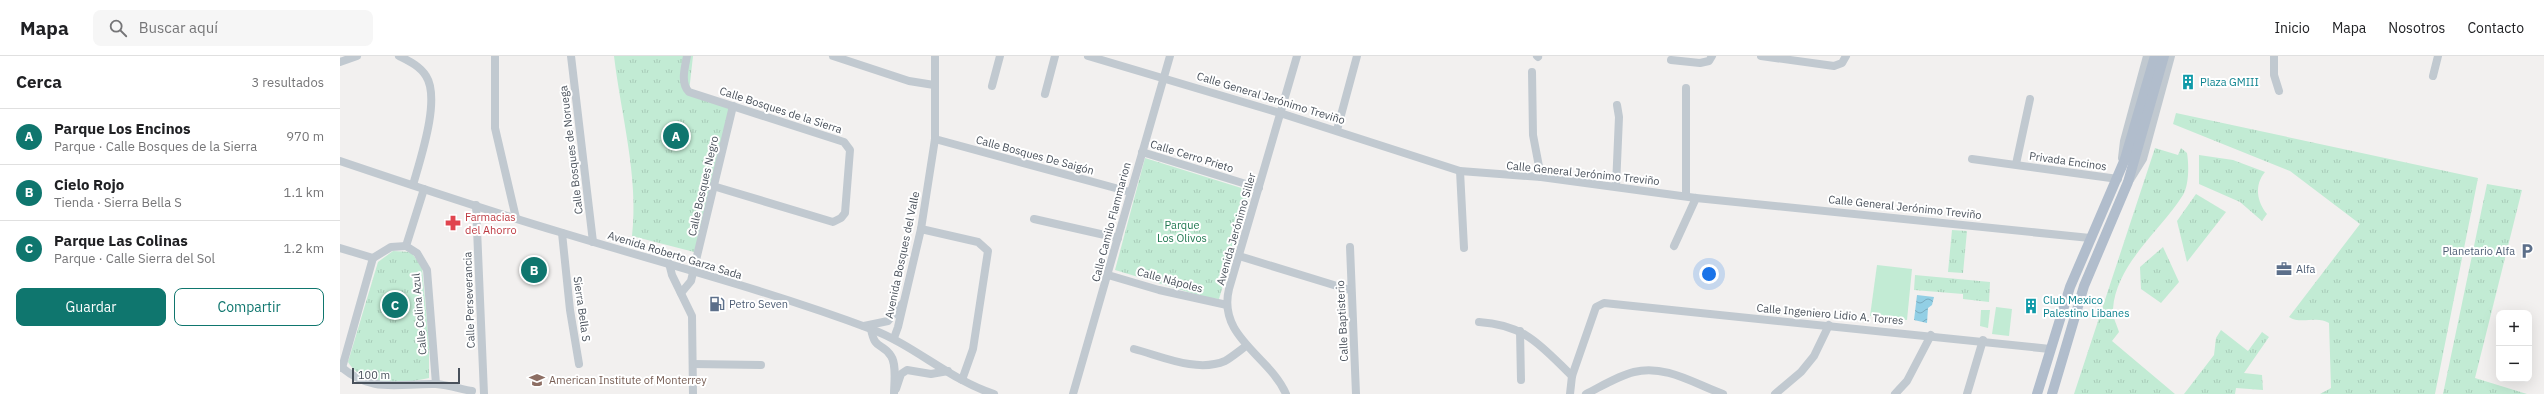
<!DOCTYPE html>
<html lang="es">
<head>
<meta charset="utf-8">
<style>
  body { margin:0; font-family:"IBM Plex Sans",sans-serif; background:#f6f6f6; color:#202124 }
  .controls { position:absolute; right:12px; bottom:12px; display:grid; overflow:hidden; border-radius:8px; box-shadow:0 4px 16px #0002 }
  .controls button { width:36px; height:36px; display:grid; place-items:center; padding:0; border:0; border-bottom:1px solid #e0e0e0; background:#fff; color:#202124; font:20px sans-serif }
  .scale { position:absolute; left:12px; bottom:10px; width:108px; box-sizing:border-box; padding-left:4px; border:2px solid #49515b; border-top:0; font-size:11px; line-height:14px; white-space:nowrap; color:#49515b; -webkit-text-stroke:3px #fff; paint-order:stroke }
  .you { position:absolute; left:1369px; top:218px; width:14px; height:14px; margin:-10px; border:3px solid #fff; border-radius:50%; background:#1a73e8; box-shadow:0 0 0 6px #1a73e833 }
  .badge { display:grid; place-items:center; width:26px; height:26px; border-radius:50%; background:#0f766e; color:#fff; font-size:13px; font-weight:700 }
  .pin { position:absolute; translate:-50% -50%; border:2px solid #fff; box-shadow:0 1px 4px #0006 }
  .list { margin:0; padding:0; list-style:none }
  h2 { display:flex; justify-content:space-between; align-items:center; height:52px; margin:0; padding:0 16px; font-size:17px }
  h2 small { font-size:13px; font-weight:400; color:#757577 }
  .list li { display:grid; grid-template-columns:26px 1fr auto; gap:12px; align-items:center; box-sizing:border-box; height:56px; padding:0 16px; border-top:1px solid #e0e0e0 }
  .list b { display:block; font-size:15px; white-space:nowrap }
  .list p { margin:0; font-size:13px; white-space:nowrap; color:#757577 }
  .list em { font-size:13px; font-style:normal; color:#757577 }
  .actions { display:flex; gap:8px; padding:12px 16px }
  .actions a { flex:1; padding:9px 0; border:1px solid #0f766e; border-radius:8px; text-align:center; font-size:14px; color:#0f766e }
  .actions .main { background:#0f766e; color:#fff }
  .icon { flex:none; width:22px; height:22px; fill:none; stroke:currentColor; stroke-width:2; stroke-linecap:round; stroke-linejoin:round }
  .map { position:relative; flex:none; width:2204px; height:338px; overflow:hidden }
  header { display:flex; align-items:center; gap:24px; box-sizing:border-box; height:56px; padding:0 20px; background:#fff; border-bottom:1px solid #e0e0e0 }
  header strong { font-size:19px }
  nav { display:flex; gap:22px; margin-inline-start:auto; font-size:14px }
  .search { width:280px; height:36px; background:#f6f6f6; display:flex; align-items:center; gap:10px; box-sizing:border-box; padding:0 14px; border-radius:8px; color:#757577; font-size:15px }
  main { display:flex }
  aside { flex:1; background:#fff }
  .map>svg:first-child { display:block }
  .grass { fill:url(#grass-tufts) }
  .pitch { fill:#c2ebd4 }
  .water { fill:url(#water-waves) }
  .lines { fill:none; stroke-linecap:round; stroke-linejoin:round }
  .minor { stroke:#c1c9d0; stroke-width:8 }
  .major { stroke:#b1bdcc; stroke-width:10 }
  .labels { text-anchor:middle; dominant-baseline:central; stroke-width:4; stroke-linejoin:round; paint-order:stroke }
  .culture-label { font-size:11px; fill:#0d838f; stroke:#fff; text-anchor:start }
  .street-label { font-size:11px; fill:#49515b; stroke:#fff }
  .health-label { font-size:11px; fill:#be3a42; stroke:#fff; text-anchor:start }
  .park-label { font-size:11px; fill:#1f7750; stroke:#fff }
  .service-label { font-size:11px; fill:#4e5e75; stroke:#fff; text-anchor:start }
  .education-label { font-size:11px; fill:#785e54; stroke:#fff; text-anchor:start }
</style>
</head>
<body>
<header>
<strong>Mapa</strong>
<div class="search"><svg class="icon" aria-label="search" viewBox="0 0 24 24"><circle cx="10" cy="10" r="6"/><path d="M15 15l6 6"/></svg>Buscar aquí</div>
<nav><a>Inicio</a><a>Mapa</a><a>Nosotros</a><a>Contacto</a></nav>
</header>
<main>
<aside>
<h2>Cerca<small>3 resultados</small></h2>
<ul class="list">
<li><span class="badge">A</span><div><b>Parque Los Encinos</b><p>Parque · Calle Bosques de la Sierra</p></div><em>970 m</em></li>
<li><span class="badge">B</span><div><b>Cielo Rojo</b><p>Tienda · Sierra Bella S</p></div><em>1.1 km</em></li>
<li><span class="badge">C</span><div><b>Parque Las Colinas</b><p>Parque · Calle Sierra del Sol</p></div><em>1.2 km</em></li>
</ul>
<div class="actions"><a class="main">Guardar</a><a>Compartir</a></div>
</aside>
<div class="map">
<svg width="2204" height="338" viewBox="0 0 2204 338">
  <defs>
    <pattern id="grass-tufts" width="24" height="20" patternUnits="userSpaceOnUse"><rect width="24" height="20" fill="#c2ebd4"/><path d="M3 7l-1-3M5 7V3M7 7l1-3M15 17l-1-3M17 17v-4M19 17l1-3" fill="none" stroke="#a8cbb8"/></pattern>
    <pattern id="water-waves" width="16" height="10" patternUnits="userSpaceOnUse"><rect width="16" height="10" fill="#92cfe5"/><path d="M0 5q4-4 8 0t8 0" fill="none" stroke="#79aabd"/></pattern>
  </defs>
  <rect width="100%" height="100%" fill="#f2f0ef"/>
  <g class="grass">
    <path d="M274 0H353L349 36 393 50 358 197 292 180C299 121 281 59 274 0Z"/>
    <path d="M1836 57 2138 122 2095 338H1980L1991 332 1989 267C1977 259 1961 269 1949 261L2020 168 1950 115 1833 68Z"/>
    <path d="M1815 92 1838 99 1841 92 1847 97C1849 109 1849 129 1843 139 1821 174 1776 208 1773 253 1772 260 1777 269 1779 276L1772 285 1835 338H1734Z"/>
    <path d="M1859 99 1893 104 1925 116C1914 129 1917 146 1927 158L1922 165 1900 146 1859 128Z"/>
    <path d="M805 102 911 135 879 243 868 242 775 214Z"/>
    <path d="M2147 128 2182 134 2135 322 2187 338H2103Z"/>
    <path d="M1856 138 1886 156 1847 206 1837 165Z"/>
    <path d="M1612 174 1627 175 1623 217 1608 216Z"/>
    <path d="M1823 191 1839 226 1821 247 1801 233 1800 211Z"/>
    <path d="M53 195 71 196 82 211 89 287V322C64 328 23 331 8 306L38 206Z"/>
    <path d="M1575 219 1650 226 1649 246 1623 243V238L1574 234Z"/>
    <path d="M1881 274 1908 295 1922 276 1929 281 1904 317 1922 319 1923 334 1896 332 1895 338H1844L1874 299 1876 282Z"/>
  </g>
  <g class="pitch">
    <path d="M1537 209 1572 213 1567 264 1530 260Z"/>
    <path d="M1656 251 1672 253 1669 280 1652 278Z"/>
    <path d="M1641 254H1650L1648 272 1640 270Z"/>
  </g>
  <path class="water" d="M1577 239 1594 241 1592 249 1588 252 1587 267 1574 264Z"/>
  <g class="lines">
    <g class="minor">
      <path d="M59 0C69 5 80 10 86 20 101 43 80 104 73 129"/>
      <path d="M155 0V72L176 162"/>
      <path d="M231 0 253 186"/>
      <path d="M347 0C345 11 340 27 349 36L504 86 510 94 505 157 501 162 493 166 373 130"/>
      <path d="M493 0 569 25 594 29"/>
      <path d="M748 0 940 57 1120 115 1201 121 1356 142 1750 182"/>
      <path d="M1197 0 1198 1"/>
      <path d="M1421 0 1494 10 1502 7 1506 0"/>
      <path d="M1934 0V19L1939 35"/>
      <path d="M1331 4 1360 7 1369 5 1372 0"/>
      <path d="M0 6 17 0"/>
      <path d="M1192 16 1193 79 1201 121"/>
      <path d="M2093 20 2098 0"/>
      <path d="M652 30 660 0"/>
      <path d="M705 38 715 0"/>
      <path d="M997 74 1017 0"/>
      <path d="M595 83 790 136"/>
      <path d="M802 96 919 132"/>
      <path d="M1782 102 1784 85 1807 0"/>
      <path d="M1632 103 1778 123"/>
      <path d="M0 105C74 130 148 155 223 177 326 208 430 235 531 273 574 289 610 324 654 338"/>
      <path d="M1676 108 1690 43"/>
      <path d="M1120 115 1124 192"/>
      <path d="M1790 124 1803 103 1831 0"/>
      <path d="M1276 130 1279 61 1277 49"/>
      <path d="M84 133 66 190 77 197 87 214 96 328"/>
      <path d="M1346 140V32"/>
      <path d="M136 149 144 338"/>
      <path d="M694 163 778 182"/>
      <path d="M581 173 638 186 648 195 633 293 622 324"/>
      <path d="M222 177 230 254 239 308"/>
      <path d="M1334 190 1356 142"/>
      <path d="M1010 191 1016 338"/>
      <path d="M0 192 33 202"/>
      <path d="M899 200 1010 234"/>
      <path d="M33 202 51 191 66 190"/>
      <path d="M329 207 332 219 352 260 353 338"/>
      <path d="M768 219 819 234 887 249"/>
      <path d="M341 237 351 225 393 50"/>
      <path d="M1139 266C1186 269 1201 290 1232 320"/>
      <path d="M524 270 548 265 562 248"/>
      <path d="M531 273C535 295 542 286 551 300 557 309 554 327 554 338"/>
      <path d="M1180 275 1181 324"/>
      <path d="M554 282 558 271 581 173 595 83V0"/>
      <path d="M794 293C821 300 857 317 885 305 892 301 899 295 906 290"/>
      <path d="M353 308 421 309"/>
      <path d="M0 310C32 338 58 327 96 328 108 329 121 333 132 335"/>
      <path d="M2 312 33 202"/>
      <path d="M556 333 561 318 567 314 591 318 608 315"/>
      <path d="M733 338 830 0"/>
      <path d="M946 338C930 300 877 281 889 233L957 0"/>
      <path d="M1230 338 1232 320 1256 251 1264 247 1710 293"/>
      <path d="M1246 338C1262 330 1278 320 1294 316 1325 308 1355 328 1383 338"/>
      <path d="M1435 338 1461 316 1474 300 1489 269"/>
      <path d="M1555 338 1567 325 1591 279"/>
      <path d="M1627 338 1643 284"/>
    </g>
    <g class="major">
      <path d="M1697 338 1730 231 1785 103 1815 0"/>
      <path d="M1712 338 1744 230 1788 126 1824 0"/>
    </g>
  </g>
  <defs>
    <symbol id="building-bare" viewBox="-9 -9 18 18"><path d="M-4-6H4V6H1V3H-1V6H-4ZM-2.5-4.3h1.7v1.8h-1.7ZM.8-4.3h1.7v1.8H.8ZM-2.5-1h1.7V.8h-1.7ZM.8-1h1.7V.8H.8Z" fill="#0f9aa8" stroke="#fff" stroke-width="2.5" paint-order="stroke"/></symbol>
    <symbol id="pharmacy-bare" viewBox="-9 -9 18 18"><path d="M-2-6h4v4h4v4h-4v4h-4v-4h-4v-4h4Z" fill="#e0444e" stroke="#fff" stroke-width="2.5" paint-order="stroke"/></symbol>
    <symbol id="parking-bare" viewBox="-9 -9 18 18"><path d="M-3.5-5.5H1a3.5 3.5 0 0 1 0 7H-1V5.5H-3.5ZM-1-3.4V-.6H.8a1.4 1.4 0 0 0 0-2.8Z" fill="#5c6f8a" stroke="#fff" stroke-width="2.5" paint-order="stroke"/></symbol>
    <symbol id="office-bare" viewBox="-9 -9 18 18"><path d="M-6-3h4V-5.5h4V-3h4V5H-6ZM-1-4.5V-3h2v-1.5ZM-6 0V1H6V0Z" fill="#5c6f8a" stroke="#fff" stroke-width="2.5" paint-order="stroke"/></symbol>
    <symbol id="fuel-bare" viewBox="-9 -9 18 18"><path d="M-5.5-6h7V0h2V4h1.3V-2.5L3-4.5l.8-.8L6-3V5H2.5V1h-1V6h-7ZM-4.2-4.7v3.2H.2V-4.7Z" fill="#5c6f8a" stroke="#fff" stroke-width="2.5" paint-order="stroke"/></symbol>
    <symbol id="school-bare" viewBox="-9 -9 18 18"><path d="M0-5L7-2L0 1L-7-2ZM-4 1L0 2.5L4 1V4Q0 6-4 4Z" fill="#8d6e63" stroke="#fff" stroke-width="2.5" paint-order="stroke"/></symbol>
  </defs>
  <g fill-rule="evenodd">
    <use href="#building-bare" x="1837" y="15" width="22" height="22"/>
    <use href="#pharmacy-bare" x="102" y="156" width="22" height="22"/>
    <use href="#parking-bare" x="2176" y="184" width="22" height="22"/>
    <use href="#office-bare" x="1933" y="202" width="22" height="22"/>
    <use href="#fuel-bare" x="366" y="237" width="22" height="22"/>
    <use href="#building-bare" x="1680" y="239" width="22" height="22"/>
    <use href="#school-bare" x="186" y="313" width="22" height="22"/>
  </g>
  <g class="labels">
    <g class="culture-label">
      <text x="1860" y="26">Plaza GMIII</text>
      <text x="1703" y="244">Club Mexico<tspan x="1703" dy="13">Palestino Libanes</tspan></text>
    </g>
    <g class="street-label">
      <text transform="translate(931 42) rotate(17)">Calle General Jerónimo Treviño</text>
      <text transform="translate(441 54) rotate(18)">Calle Bosques de la Sierra</text>
      <text transform="translate(231 94) rotate(-97)">Calle Bosques de Noruega</text>
      <text transform="translate(695 99) rotate(15)">Calle Bosques De Saigón</text>
      <text transform="translate(852 100) rotate(17)">Calle Cerro Prieto</text>
      <text transform="translate(1728 105) rotate(8)">Privada Encinos</text>
      <text transform="translate(1243 117) rotate(6)">Calle General Jerónimo Treviño</text>
      <text transform="translate(363 130) rotate(-77)">Calle Bosques Negro</text>
      <text transform="translate(1565 151) rotate(6)">Calle General Jerónimo Treviño</text>
      <text transform="translate(771 166) rotate(-75)">Calle Camilo Flammarion</text>
      <text transform="translate(896 173) rotate(-74)">Avenida Jerónimo Siller</text>
      <text transform="translate(335 199) rotate(17)">Avenida Roberto Garza Sada</text>
      <text transform="translate(562 199) rotate(-78)">Avenida Bosques del Valle</text>
      <text transform="translate(830 224) rotate(15)">Calle Nápoles</text>
      <text transform="translate(129 244) rotate(-92)">Calle Perseverancia</text>
      <text transform="translate(242 253) rotate(82)">Sierra Bella S</text>
      <text transform="translate(79 258) rotate(-95)">Calle Colina Azul</text>
      <text transform="translate(1490 258) rotate(5)">Calle Ingeniero Lidio A. Torres</text>
      <text transform="translate(1002 265) rotate(-93)">Calle Baptisterio</text>
    </g>
    <g class="health-label">
      <text x="125" y="161">Farmacias<tspan x="125" dy="13">del Ahorro</tspan></text>
    </g>
    <g class="park-label">
      <text x="842" y="169">Parque<tspan x="842" dy="13">Los Olivos</tspan></text>
    </g>
    <g class="service-label">
      <text x="2175" y="195" text-anchor="end">Planetario Alfa</text>
      <text x="1956" y="213">Alfa</text>
      <text x="389" y="248">Petro Seven</text>
    </g>
    <g class="education-label">
      <text x="209" y="324">American Institute of Monterrey</text>
    </g>
  </g>
</svg>
<div class="controls">
<button>+</button>
<button>−</button>
</div>
<div class="scale">100 m</div>
<div class="you"></div>
<div class="pin badge" style="left:336px;top:80px">A</div>
<div class="pin badge" style="left:194px;top:214px">B</div>
<div class="pin badge" style="left:55px;top:249px">C</div>
</div>
</main>
</body>
</html>
